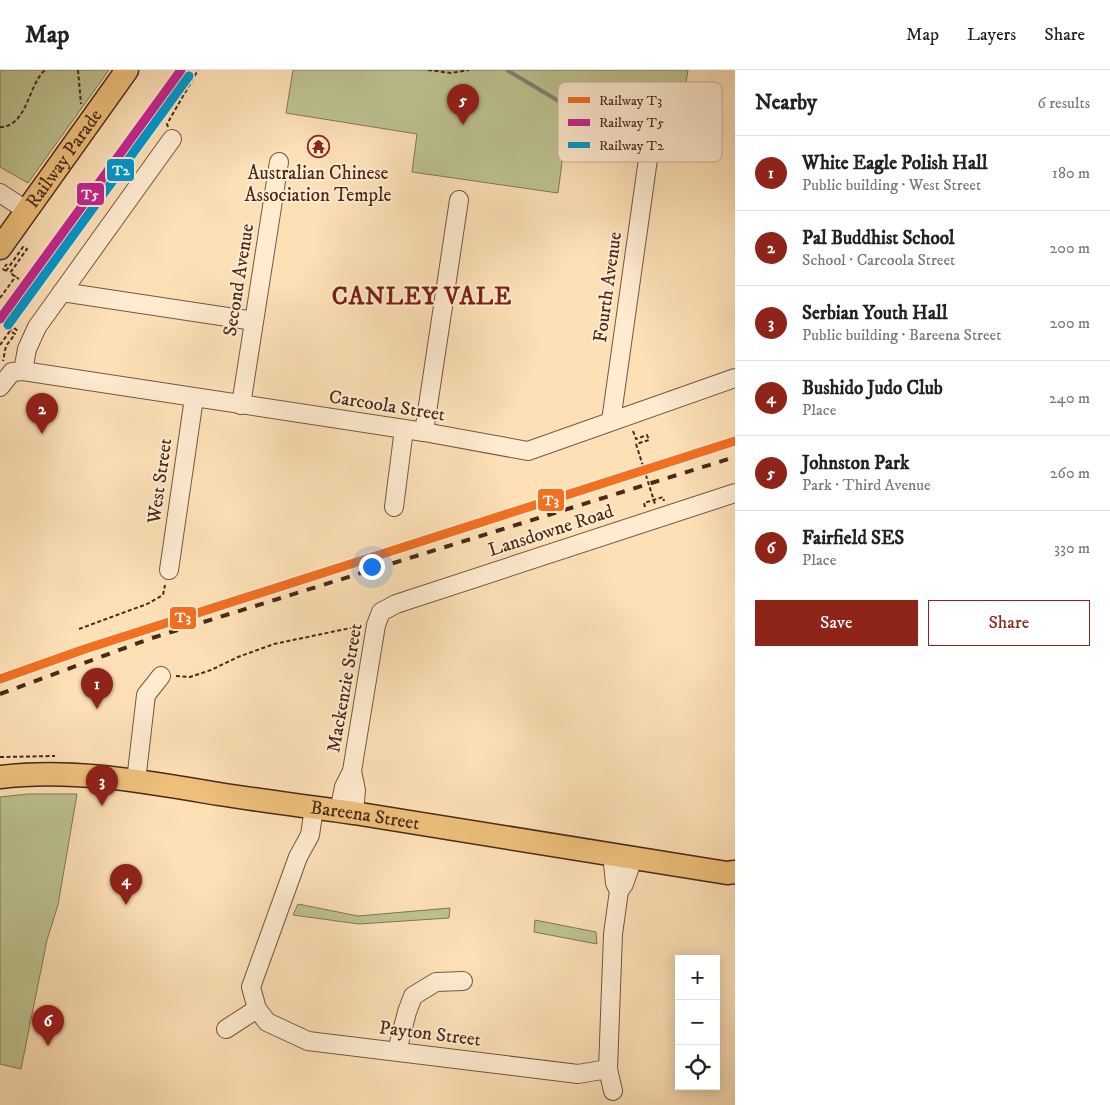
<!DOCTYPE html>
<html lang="en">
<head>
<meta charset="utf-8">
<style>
  body { margin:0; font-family:"IM FELL DW Pica",serif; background:#f2f2f2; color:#222 }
  .controls { position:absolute; right:15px; bottom:15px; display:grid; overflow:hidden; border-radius:0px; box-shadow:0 2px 12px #0003 }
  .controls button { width:45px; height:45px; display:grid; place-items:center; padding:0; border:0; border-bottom:1px solid #e0e0e0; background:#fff; color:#222; font:25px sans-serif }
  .you { position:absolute; left:371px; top:496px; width:18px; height:18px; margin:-12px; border:4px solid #fff; border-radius:50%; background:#1a73e8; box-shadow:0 0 0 8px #1a73e833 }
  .badge { display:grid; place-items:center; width:32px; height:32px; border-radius:50%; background:#8f2418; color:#fff; font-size:16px; font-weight:700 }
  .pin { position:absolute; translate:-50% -41px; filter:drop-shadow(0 1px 2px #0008) }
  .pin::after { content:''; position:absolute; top:26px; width:18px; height:15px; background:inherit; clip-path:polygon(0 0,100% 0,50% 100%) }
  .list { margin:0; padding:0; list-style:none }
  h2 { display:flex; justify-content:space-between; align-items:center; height:65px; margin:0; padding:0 20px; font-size:21px }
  h2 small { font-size:16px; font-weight:400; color:#767676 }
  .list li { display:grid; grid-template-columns:32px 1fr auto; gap:15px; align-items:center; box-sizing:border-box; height:75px; padding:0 20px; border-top:1px solid #e0e0e0 }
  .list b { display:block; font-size:19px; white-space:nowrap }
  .list p { margin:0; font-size:16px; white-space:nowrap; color:#767676 }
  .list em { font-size:16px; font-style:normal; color:#767676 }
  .actions { display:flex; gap:10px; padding:15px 20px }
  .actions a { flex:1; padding:11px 0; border:1px solid #8f2418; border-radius:0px; text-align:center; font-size:18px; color:#8f2418 }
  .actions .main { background:#8f2418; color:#fff }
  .icon { flex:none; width:28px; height:28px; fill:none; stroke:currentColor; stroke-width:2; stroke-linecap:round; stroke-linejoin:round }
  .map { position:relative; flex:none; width:735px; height:1035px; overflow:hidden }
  header { display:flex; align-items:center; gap:30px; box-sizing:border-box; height:70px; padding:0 25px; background:#fff; border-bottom:1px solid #e0e0e0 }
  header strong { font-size:24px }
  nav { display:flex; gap:28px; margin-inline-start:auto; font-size:18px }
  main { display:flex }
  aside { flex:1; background:#fff }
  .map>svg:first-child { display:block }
  .green { fill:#bdc390; stroke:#837654 }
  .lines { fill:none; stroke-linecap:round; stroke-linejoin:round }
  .stream { stroke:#808178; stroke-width:4 }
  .minor-casing { stroke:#765740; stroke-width:20 }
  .major-casing { stroke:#492919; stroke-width:25 }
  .path { stroke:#492919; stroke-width:2; stroke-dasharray:4 2.5; stroke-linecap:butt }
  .minor { stroke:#feebd0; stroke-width:18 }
  .major { stroke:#eec07b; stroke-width:22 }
  .rail { stroke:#492919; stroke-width:4; stroke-dasharray:9 9; stroke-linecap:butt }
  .path-bridge { stroke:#492919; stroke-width:2; stroke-dasharray:4 2.5; stroke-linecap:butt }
  .rail-1-casing { stroke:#feebd0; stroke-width:12 }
  .rail-2-casing { stroke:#feebd0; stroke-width:12 }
  .rail-3-casing { stroke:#feebd0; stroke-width:12 }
  .rail-1 { stroke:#f37021; stroke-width:9 }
  .rail-2 { stroke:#c4258f; stroke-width:9 }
  .rail-3 { stroke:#0098cd; stroke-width:9 }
  .labels { text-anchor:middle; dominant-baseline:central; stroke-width:4; stroke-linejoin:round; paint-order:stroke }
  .street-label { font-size:19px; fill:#492919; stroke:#feebd0 }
  .poi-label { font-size:19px; fill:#492919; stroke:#feebd0 }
  .district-label { font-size:24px; font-weight:bold; letter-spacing:1px; fill:#7a1f14; stroke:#feebd0 }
  .key { fill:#feebd0; stroke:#c8b199; stroke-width:1 }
  .key-label { font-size:14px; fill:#492919 }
  .line-badge { stroke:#feebd0; stroke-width:2 }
  .badge-label { font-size:14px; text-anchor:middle; font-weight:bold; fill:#fff }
</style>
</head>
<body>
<header>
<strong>Map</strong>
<nav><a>Map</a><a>Layers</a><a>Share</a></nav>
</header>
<main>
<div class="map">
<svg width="735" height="1035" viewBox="0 0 735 1035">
  <rect width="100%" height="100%" fill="#fde0b6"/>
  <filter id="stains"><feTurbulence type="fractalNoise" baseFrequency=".004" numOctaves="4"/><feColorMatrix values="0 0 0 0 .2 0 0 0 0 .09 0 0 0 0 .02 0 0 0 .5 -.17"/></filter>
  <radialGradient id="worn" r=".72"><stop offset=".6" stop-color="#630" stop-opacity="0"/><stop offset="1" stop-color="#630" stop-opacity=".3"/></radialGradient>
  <g class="green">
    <path d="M0 0H109L28 113 0 97Z"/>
    <path d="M293 0H688L678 63 568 46 558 123 412 102 417 64 286 43Z"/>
    <path d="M28 724H77L58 835 47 870 21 999 0 994V727Z"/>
    <path d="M298 834 358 846 450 838 449 848 359 854 293 845Z"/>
    <path d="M535 850 596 862 597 874 534 862Z"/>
  </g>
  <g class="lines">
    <path class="stream" d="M507 0 562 33"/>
    <defs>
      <g id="minor">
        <path d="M0 123 26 140"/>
        <path d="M62 222 254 251"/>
        <path d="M23 301 424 362 528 381 735 308"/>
        <path d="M0 317 12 302 23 301 27 279 37 257 172 69"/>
        <path d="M241 335 279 92"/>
        <path d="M611 351 648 89"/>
        <path d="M424 362 459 130"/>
        <path d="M394 437 404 359"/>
        <path d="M169 500 194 328"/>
        <path d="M352 701 356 720 354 743"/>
        <path d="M136 711 146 625 161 606"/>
        <path d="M339 741 344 717 352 701 376 555 381 542 396 534 735 423"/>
        <path d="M612 785 615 813 619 821 613 864 608 999 613 1021"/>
        <path d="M619 821 624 814 633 788"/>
        <path d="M257 939 267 952 308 971 578 1004 608 999"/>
        <path d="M226 959 257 939 251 917 298 787 310 765 314 738"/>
        <path d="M397 981 407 942 413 926 436 912 463 911"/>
      </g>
      <g id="major">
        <path id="s1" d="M0 178 127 0"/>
        <path id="s2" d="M0 707C73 698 147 712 219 724 264 731 309 737 354 743L727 803 735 802"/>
      </g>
    </defs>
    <use href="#minor" class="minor-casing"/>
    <use href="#major" class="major-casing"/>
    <g class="path">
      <path d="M78 0 81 34"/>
      <path d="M428 0 451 3 469 0"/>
      <path d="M0 57C27 57 28 15 45 0"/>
      <path d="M168 57 167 54 198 0"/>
      <path d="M6 201 23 177 27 179 10 203 19 209"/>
      <path d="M6 201 3 199 7 194"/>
      <path d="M0 228 16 206"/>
      <path d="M10 261 13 257 18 261"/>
      <path d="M0 275 10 261 15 264 6 276 3 291"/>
      <path d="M633 361 636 369 647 365 649 370 636 374"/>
      <path d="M645 437 644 433 663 427 664 431"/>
      <path d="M79 559 147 534 163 525 165 515"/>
      <path d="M176 606 190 607 211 600 238 587 274 574 360 556"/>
      <path d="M0 687 55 686"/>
    </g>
    <use href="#minor" class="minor"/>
    <use href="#major" class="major"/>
    <path class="rail" d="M0 624 152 568 735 387"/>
    <path class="path-bridge" d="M636 374 655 434"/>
    <defs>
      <path id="rail-1" d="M0 609 85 579 735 371"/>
      <path id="rail-2" d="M0 249 181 0"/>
      <path id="rail-3" d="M8 255 189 6"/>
    </defs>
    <use href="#rail-1" class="rail-1-casing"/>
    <use href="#rail-2" class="rail-2-casing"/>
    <use href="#rail-3" class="rail-3-casing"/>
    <use href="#rail-1" class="rail-1"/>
    <use href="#rail-2" class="rail-2"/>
    <use href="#rail-3" class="rail-3"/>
  </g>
  <defs>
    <symbol id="temple-ring" viewBox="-11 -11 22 22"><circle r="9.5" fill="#feebd0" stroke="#8f2418" stroke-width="1.5"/><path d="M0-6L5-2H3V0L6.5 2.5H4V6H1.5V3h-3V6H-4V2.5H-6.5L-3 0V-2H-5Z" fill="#8f2418"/></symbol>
  </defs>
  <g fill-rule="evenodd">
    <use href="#temple-ring" x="306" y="64" width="25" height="25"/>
  </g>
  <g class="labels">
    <g class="street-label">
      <text stroke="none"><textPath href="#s1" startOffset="110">Railway Parade</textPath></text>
      <text transform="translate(239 210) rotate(-81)">Second Avenue</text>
      <text transform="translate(608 217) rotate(-82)">Fourth Avenue</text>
      <text transform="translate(387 336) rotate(9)">Carcoola Street</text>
      <text transform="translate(160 411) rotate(-82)">West Street</text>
      <text transform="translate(551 461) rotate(-18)">Lansdowne Road</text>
      <text transform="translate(345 618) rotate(-80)">Mackenzie Street</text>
      <text stroke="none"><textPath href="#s2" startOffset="368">Bareena Street</textPath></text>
      <text transform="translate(430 964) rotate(7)">Payton Street</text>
    </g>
    <g class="poi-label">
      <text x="318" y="103">Australian Chinese<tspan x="318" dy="22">Association Temple</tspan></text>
    </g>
    <g class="district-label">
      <text x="422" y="227">CANLEY VALE</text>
    </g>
  </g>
  <rect x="558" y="12" width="164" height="80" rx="8" class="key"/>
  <rect x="568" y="27" width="22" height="6" fill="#f37021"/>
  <rect x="568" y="49" width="22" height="7" fill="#c4258f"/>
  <rect x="568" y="72" width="22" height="6" fill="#0098cd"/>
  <g class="key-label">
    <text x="599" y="35">Railway T3</text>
    <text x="599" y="57">Railway T5</text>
    <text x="599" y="80">Railway T2</text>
  </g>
  <g class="line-badge">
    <rect x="106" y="88" width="29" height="24" rx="5" fill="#0098cd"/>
    <rect x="76" y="112" width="29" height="24" rx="5" fill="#c4258f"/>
    <rect x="537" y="418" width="28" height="24" rx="5" fill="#f37021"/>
    <rect x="169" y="536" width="28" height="24" rx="5" fill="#f37021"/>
  </g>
  <g class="badge-label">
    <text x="121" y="105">T2</text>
    <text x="90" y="129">T5</text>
    <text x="551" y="435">T3</text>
    <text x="183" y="552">T3</text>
  </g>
  <rect width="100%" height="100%" filter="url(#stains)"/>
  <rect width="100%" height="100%" fill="url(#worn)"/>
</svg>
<div class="controls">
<button>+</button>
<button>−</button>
<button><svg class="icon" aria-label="locate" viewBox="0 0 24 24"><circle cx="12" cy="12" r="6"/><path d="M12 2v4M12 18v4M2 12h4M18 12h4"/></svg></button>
</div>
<div class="you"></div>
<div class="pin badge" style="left:97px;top:639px">1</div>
<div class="pin badge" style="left:42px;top:364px">2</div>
<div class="pin badge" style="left:102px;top:736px">3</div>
<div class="pin badge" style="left:126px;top:835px">4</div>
<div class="pin badge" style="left:463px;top:55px">5</div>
<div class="pin badge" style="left:48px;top:976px">6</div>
</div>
<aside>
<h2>Nearby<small>6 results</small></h2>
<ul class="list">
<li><span class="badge">1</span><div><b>White Eagle Polish Hall</b><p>Public building · West Street</p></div><em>180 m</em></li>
<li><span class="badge">2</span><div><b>Pal Buddhist School</b><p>School · Carcoola Street</p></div><em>200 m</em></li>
<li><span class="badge">3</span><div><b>Serbian Youth Hall</b><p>Public building · Bareena Street</p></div><em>200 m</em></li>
<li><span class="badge">4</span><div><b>Bushido Judo Club</b><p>Place</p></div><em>240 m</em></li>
<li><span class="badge">5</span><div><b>Johnston Park</b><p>Park · Third Avenue</p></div><em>260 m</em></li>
<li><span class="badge">6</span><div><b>Fairfield SES</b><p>Place</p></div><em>330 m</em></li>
</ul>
<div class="actions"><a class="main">Save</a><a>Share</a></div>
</aside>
</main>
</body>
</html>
